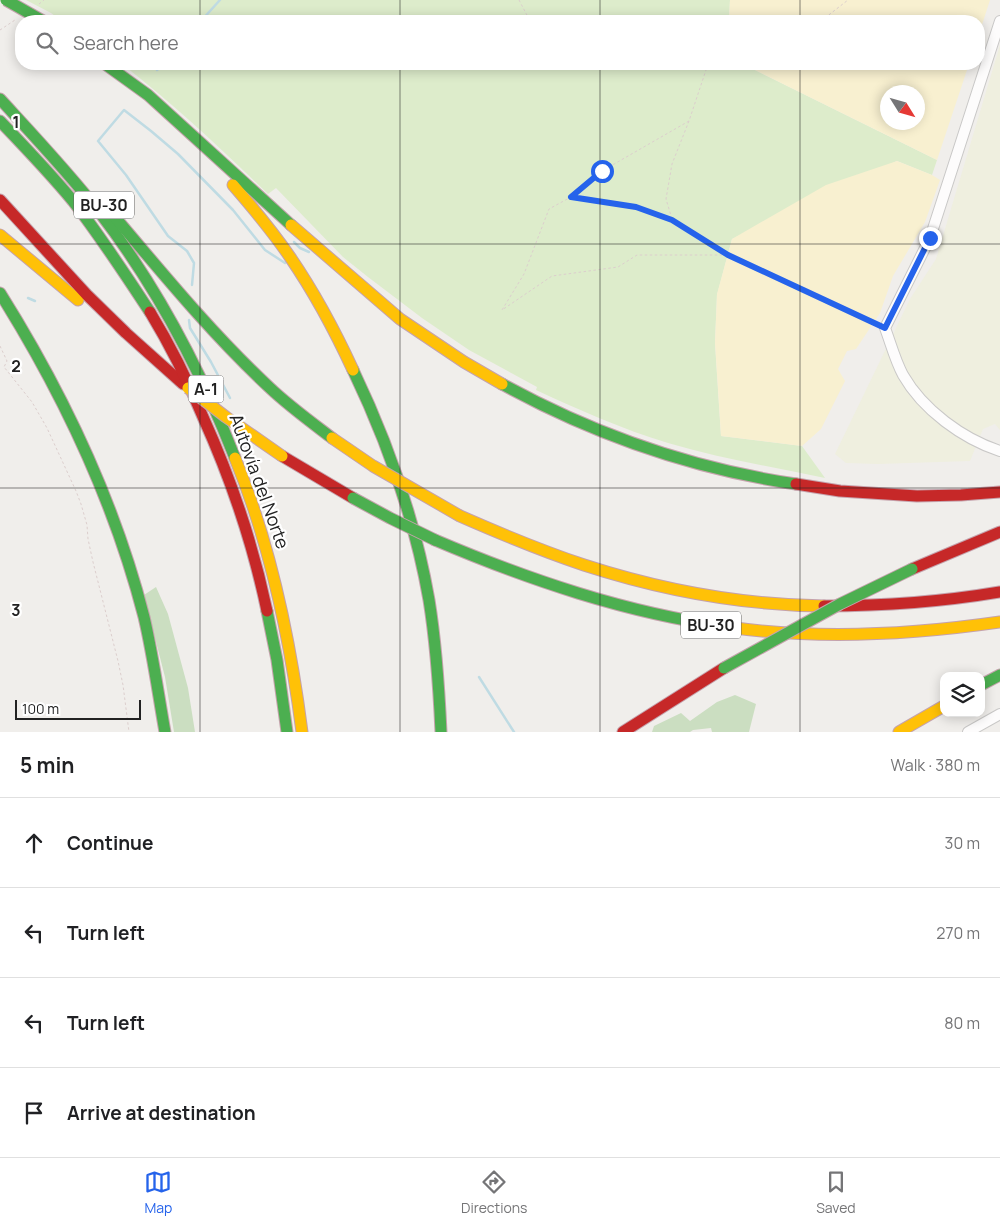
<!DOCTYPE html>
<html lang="en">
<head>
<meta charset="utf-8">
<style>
  body { margin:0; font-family:Manrope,sans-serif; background:#f6f6f6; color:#202124 }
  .controls { position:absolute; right:15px; bottom:15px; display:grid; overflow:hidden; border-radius:10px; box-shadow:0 2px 12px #0003 }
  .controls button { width:45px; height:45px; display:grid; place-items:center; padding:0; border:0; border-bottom:1px solid #e0e0e0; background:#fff; color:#202124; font:25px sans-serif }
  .compass { position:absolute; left:880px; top:85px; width:45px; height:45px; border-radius:50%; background:#fff; box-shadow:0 2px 12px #0003; rotate:127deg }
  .scale { position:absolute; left:15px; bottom:12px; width:126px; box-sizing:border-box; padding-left:5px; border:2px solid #222; border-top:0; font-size:14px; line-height:18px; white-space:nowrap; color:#222; -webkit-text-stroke:4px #fff; paint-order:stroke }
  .stop { position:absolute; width:15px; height:15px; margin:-11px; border:4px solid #2563eb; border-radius:50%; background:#fff }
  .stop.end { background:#2563eb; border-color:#fff; box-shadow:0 1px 5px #0008 }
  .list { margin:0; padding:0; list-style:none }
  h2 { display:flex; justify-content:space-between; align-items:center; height:65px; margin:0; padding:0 20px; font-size:21px }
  h2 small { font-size:16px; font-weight:400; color:#757577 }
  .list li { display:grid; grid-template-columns:32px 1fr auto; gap:15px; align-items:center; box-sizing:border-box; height:90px; padding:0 20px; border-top:1px solid #e0e0e0 }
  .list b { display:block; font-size:19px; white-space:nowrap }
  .list em { font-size:16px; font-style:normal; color:#757577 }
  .icon { flex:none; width:28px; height:28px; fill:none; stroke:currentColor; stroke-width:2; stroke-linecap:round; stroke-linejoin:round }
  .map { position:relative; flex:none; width:1000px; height:732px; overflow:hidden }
  .search { position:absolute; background:#fff; box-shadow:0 2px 12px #0003; left:15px; right:15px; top:15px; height:55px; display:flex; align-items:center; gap:12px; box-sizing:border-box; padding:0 18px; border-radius:20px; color:#757577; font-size:19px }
  .sheet { height:425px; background:#fff }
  nav { display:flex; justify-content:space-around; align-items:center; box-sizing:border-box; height:70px; border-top:1px solid #e0e0e0; background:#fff; font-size:14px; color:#757577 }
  nav a { display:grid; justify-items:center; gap:2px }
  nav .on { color:#2563eb }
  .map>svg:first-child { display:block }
  .farmland { fill:#efefdf }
  .grass { fill:#ddeccb }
  .forest { fill:#cbdec1 }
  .sand { fill:#f8f0d0; fill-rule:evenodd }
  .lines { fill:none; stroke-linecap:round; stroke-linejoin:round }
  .stream { stroke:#bfdbe3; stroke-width:2.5 }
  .street-casing { stroke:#c9c8c7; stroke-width:12 }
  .fast-casing { stroke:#c5a2ac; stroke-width:13 }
  .slow-casing { stroke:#c5a2ac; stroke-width:13 }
  .jam-casing { stroke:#c5a2ac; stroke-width:13 }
  .path { stroke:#dccecd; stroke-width:1; stroke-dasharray:2.5 2.5; stroke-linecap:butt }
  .street { stroke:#fdfcfc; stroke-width:10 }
  .fast { stroke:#4caf50; stroke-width:11 }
  .slow { stroke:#ffc107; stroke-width:11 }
  .jam { stroke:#c62828; stroke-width:11 }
  .fast-bridge-casing { stroke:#c5a2ac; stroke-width:13; stroke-linecap:butt }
  .slow-bridge-casing { stroke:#c5a2ac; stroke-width:13; stroke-linecap:butt }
  .fast-bridge { stroke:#4caf50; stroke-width:11 }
  .slow-bridge { stroke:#ffc107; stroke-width:11 }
  .route { stroke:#2563eb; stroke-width:6 }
  .grid { fill:none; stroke:#222; stroke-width:1; stroke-opacity:0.55 }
  .labels { text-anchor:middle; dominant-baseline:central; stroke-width:4.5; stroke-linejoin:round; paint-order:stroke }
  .shield { fill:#fff; stroke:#646464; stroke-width:1 }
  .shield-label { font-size:16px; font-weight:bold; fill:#222 }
  .street-label { font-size:18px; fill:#222; stroke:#fff }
  .grid-label { font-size:16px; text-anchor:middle; font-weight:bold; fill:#222; stroke:#fff; stroke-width:4.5; stroke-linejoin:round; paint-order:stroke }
</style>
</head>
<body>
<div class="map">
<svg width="1000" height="732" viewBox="0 0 1000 732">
  <rect width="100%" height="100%" fill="#f0eeeb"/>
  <path class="farmland" d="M1000 45V430L995 424 983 429 970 461 878 464 846 463 835 454 910 299 936 259Z"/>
  <g class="grass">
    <path d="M26 0H730L729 21H62L51 13Z"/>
    <path d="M122 64H743L937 160 932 175 897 161 732 239 717 295 715 343 721 436 802 446 825 478C772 467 719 458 668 443 622 429 579 410 536 390L537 387 469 350 422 318 368 277 343 257 276 188 268 194C221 149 174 104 122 64Z"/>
  </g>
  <g class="forest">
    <path d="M156 587 168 614 188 688 195 732H174L165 677 144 595Z"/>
    <path d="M735 695 756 704 749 732H712L711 728 693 730 690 732H652L654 726 681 713 690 721 717 702Z"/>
  </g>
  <g class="sand">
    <path d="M730 0H990L979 34V21H729Z"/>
    <path d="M743 64H969L937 160ZM918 92V122H888V92Z"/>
    <path d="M897 161 932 175 940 180 925 222 893 276 880 313 856 349 847 351 838 369 845 381 821 429 802 446 721 436 715 343 717 294 732 239 826 185Z"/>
  </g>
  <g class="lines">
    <g class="stream">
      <path d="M201 21 220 0"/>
      <path d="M157 70 163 64"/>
      <path d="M294 242 300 248 309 252"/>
      <path d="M192 285 194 263 187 251 168 236 126 175 98 141 124 110 151 131 178 154 233 210 265 250 285 263"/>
      <path d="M28 298 35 301"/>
      <path d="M189 320 190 328 211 362 230 398"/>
      <path d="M479 677 514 732"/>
    </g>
    <defs>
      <g id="street">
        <path d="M1000 21 930 238 885 328C891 344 895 360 903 375 923 410 963 439 1000 451"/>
        <path d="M968 732 1000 714"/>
      </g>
      <g id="fast">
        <path d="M105 64 148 95 291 225"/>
        <path d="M0 99C34 136 69 173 100 213 157 287 201 371 235 458"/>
        <path d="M0 121C25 147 50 173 73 201 101 237 125 274 150 312"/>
        <path d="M114 216C164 275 213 335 270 388 289 406 311 422 332 438"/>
        <path d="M0 293C64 395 114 500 144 617 153 655 158 693 165 732"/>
        <path d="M353 370C388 443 415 520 429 600 436 643 439 688 441 732"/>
        <path d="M502 384C593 434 694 469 796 484"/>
        <path d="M435 540C529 580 626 613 728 627"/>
        <path d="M267 611 277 660 287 732"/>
        <path d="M981 685 1000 675"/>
      </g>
      <g id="slow">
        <path d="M233 185C253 208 273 232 290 257 314 292 335 331 353 370"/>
        <path d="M291 225 400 319 464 362 502 384"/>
        <path d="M0 235 78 300"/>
        <path d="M235 458C271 546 290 638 302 732"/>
        <path d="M460 516C501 534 542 551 584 565 661 590 743 605 824 606"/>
        <path d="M728 627C819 640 910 635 1000 622"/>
        <path d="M899 732 944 706"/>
      </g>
      <g id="jam">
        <path d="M0 200 87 295 126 333 183 384"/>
        <path d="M150 312C170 345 188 381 203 417 231 479 253 544 267 611"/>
        <path d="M282 456 353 498"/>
        <path d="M796 484 840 491 917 496 961 495 1000 492"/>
        <path d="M912 569 1000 532"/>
        <path d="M824 606C883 606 941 602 1000 592"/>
        <path d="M623 732 724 668"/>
      </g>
    </defs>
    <use href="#street" class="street-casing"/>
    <use href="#fast" class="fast-casing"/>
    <use href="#slow" class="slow-casing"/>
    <use href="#jam" class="jam-casing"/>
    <g class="path">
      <path d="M519 0 530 21"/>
      <path d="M39 4 44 0"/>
      <path d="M821 21 848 0"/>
      <path d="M0 30 15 20"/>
      <path d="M708 64 689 121 672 164 666 199 672 219 728 255 877 325"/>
      <path d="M689 121 602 171 571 197 549 209 524 274 502 310 552 276 618 267 637 255H728"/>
      <path d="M571 197 636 207 672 219"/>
      <path d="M0 346 7 361 4 367 32 402 47 428 76 491 81 504 87 525 88 539 93 562 118 661 123 685 129 732"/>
    </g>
    <use href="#street" class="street"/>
    <use href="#fast" class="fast"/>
    <use href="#slow" class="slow"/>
    <use href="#jam" class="jam"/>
    <defs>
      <g id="fast-bridge">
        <path d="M6 0 43 21"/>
        <path d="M353 498 390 518 435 540"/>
        <path d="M724 668 840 604 912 569"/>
      </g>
      <g id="slow-bridge">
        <path d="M188 388 226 417 282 456"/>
        <path d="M332 438 373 466 460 516"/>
      </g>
    </defs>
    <use href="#fast-bridge" class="fast-bridge-casing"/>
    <use href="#slow-bridge" class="slow-bridge-casing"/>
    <use href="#fast-bridge" class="fast-bridge"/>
    <use href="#slow-bridge" class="slow-bridge"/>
  </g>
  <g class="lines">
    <path class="route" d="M602 171 571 197 636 207 672 220 728 255 885 328 930 238"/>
  </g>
  <path class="grid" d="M200 0V21M400 0V21M600 0V21M800 0V21M200 64V732M400 64V732M600 64V732M800 64V732M0 244H1000M0 488H1000"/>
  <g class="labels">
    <g class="shield">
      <rect x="74" y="191.5" width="60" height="27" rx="4"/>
      <rect x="188.5" y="375.5" width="35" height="27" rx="4"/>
      <rect x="681" y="611.5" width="60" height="27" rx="4"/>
    </g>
    <g class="shield-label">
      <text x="104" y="205">BU-30</text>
      <text x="206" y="389">A-1</text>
      <text x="711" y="625">BU-30</text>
    </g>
    <g class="street-label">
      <text transform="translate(260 481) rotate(70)">Autovía del Norte</text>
    </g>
  </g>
  <g class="grid-label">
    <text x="16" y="128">1</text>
    <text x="16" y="372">2</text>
    <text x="16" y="616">3</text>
  </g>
</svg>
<div class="controls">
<button><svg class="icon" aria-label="layers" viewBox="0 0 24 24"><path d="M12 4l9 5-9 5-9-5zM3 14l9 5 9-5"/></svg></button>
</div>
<svg class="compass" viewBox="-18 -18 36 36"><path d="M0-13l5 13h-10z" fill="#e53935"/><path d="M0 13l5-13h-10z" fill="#757577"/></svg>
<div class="scale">100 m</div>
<div class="stop" style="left:602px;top:171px"></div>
<div class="stop end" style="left:930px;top:238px"></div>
<div class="search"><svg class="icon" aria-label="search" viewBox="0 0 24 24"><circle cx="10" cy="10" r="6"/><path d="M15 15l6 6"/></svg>Search here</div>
</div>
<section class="sheet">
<h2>5 min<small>Walk · 380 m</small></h2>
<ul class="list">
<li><svg class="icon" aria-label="ahead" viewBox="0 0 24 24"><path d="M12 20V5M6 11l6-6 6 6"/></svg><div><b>Continue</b></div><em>30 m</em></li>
<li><svg class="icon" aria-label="left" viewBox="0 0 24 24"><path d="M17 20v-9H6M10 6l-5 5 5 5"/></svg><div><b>Turn left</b></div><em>270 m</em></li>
<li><svg class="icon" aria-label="left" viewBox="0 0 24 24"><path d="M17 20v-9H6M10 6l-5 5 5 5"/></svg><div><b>Turn left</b></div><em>80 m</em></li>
<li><svg class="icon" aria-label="arrive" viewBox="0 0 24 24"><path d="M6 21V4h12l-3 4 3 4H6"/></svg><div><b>Arrive at destination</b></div></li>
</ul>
</section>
<nav>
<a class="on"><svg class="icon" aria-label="map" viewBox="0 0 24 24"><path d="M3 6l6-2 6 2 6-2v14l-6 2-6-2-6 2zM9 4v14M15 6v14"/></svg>Map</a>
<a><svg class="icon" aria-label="directions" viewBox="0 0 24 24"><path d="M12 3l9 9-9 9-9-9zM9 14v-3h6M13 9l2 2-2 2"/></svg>Directions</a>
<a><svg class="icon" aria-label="saved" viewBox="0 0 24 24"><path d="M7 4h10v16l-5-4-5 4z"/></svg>Saved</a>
</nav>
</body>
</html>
